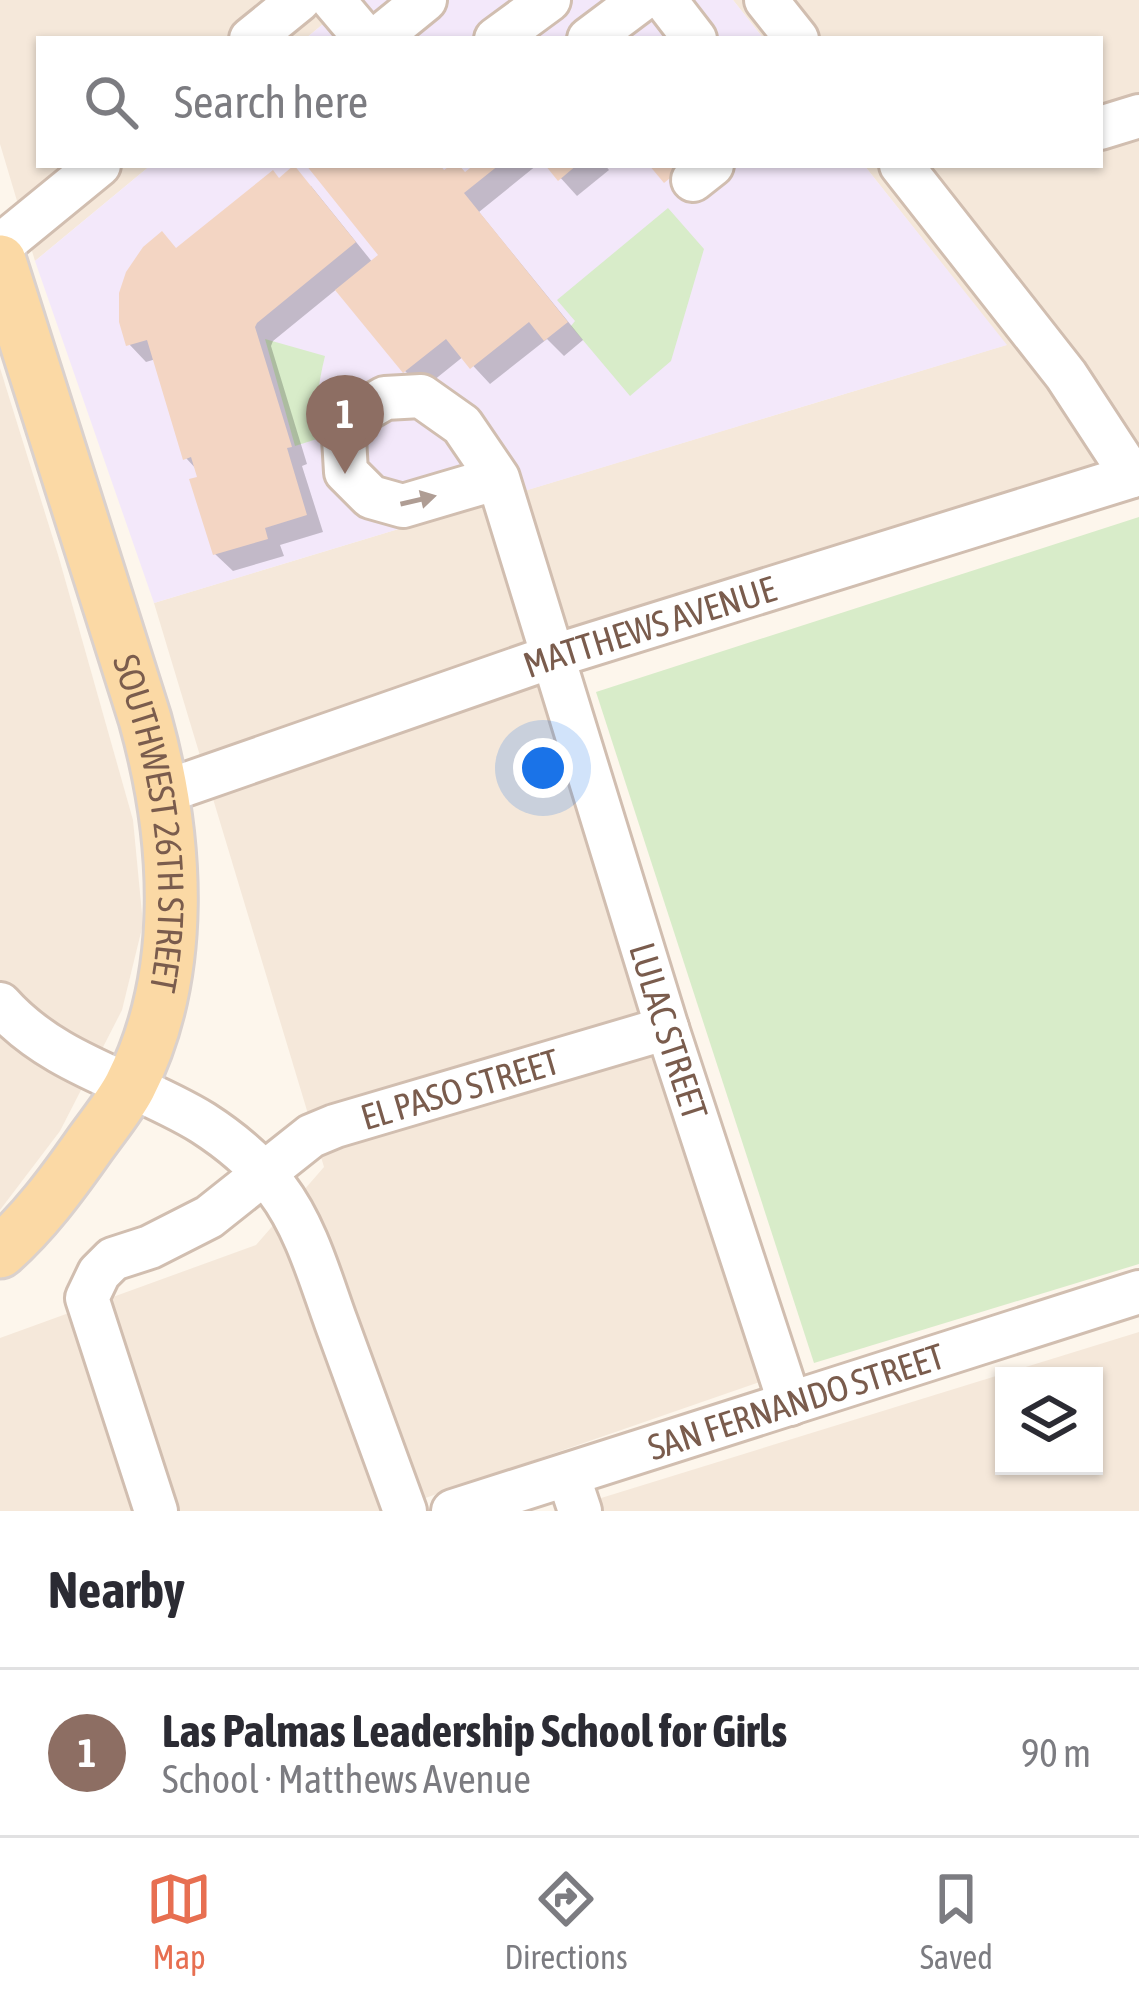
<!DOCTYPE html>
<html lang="en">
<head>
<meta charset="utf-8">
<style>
  body { margin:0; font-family:"Asap Condensed",sans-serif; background:#f7f7f7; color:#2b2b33 }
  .controls { position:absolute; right:36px; bottom:36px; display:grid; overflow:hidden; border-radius:0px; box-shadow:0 3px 9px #0004 }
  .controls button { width:108px; height:108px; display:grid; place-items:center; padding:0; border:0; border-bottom:3px solid #e1e1e2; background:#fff; color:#2b2b33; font:60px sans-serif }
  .you { position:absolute; left:543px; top:768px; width:42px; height:42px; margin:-30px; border:9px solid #fff; border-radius:50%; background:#1a73e8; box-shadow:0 0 0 18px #1a73e833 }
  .badge { display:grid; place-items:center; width:78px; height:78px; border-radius:50%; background:#e76f51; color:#fff; font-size:39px; font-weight:700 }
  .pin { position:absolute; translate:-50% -99px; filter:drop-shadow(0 3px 6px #0008) }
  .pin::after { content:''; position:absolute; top:63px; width:42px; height:36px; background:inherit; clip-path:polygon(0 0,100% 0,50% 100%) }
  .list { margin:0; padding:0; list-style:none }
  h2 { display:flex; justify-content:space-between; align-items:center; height:156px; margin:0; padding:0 48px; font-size:51px }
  h2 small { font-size:39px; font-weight:400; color:#7c7c81 }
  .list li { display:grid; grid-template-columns:78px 1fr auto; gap:36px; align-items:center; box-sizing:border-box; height:168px; padding:0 48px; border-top:3px solid #e1e1e2 }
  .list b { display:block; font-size:45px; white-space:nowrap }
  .list p { margin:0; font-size:39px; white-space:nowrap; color:#7c7c81 }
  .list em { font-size:39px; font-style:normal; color:#7c7c81 }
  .icon { flex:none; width:66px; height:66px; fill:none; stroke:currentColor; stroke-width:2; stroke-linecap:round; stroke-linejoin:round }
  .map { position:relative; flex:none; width:1139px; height:1511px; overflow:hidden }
  .search { position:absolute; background:#fff; box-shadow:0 3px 9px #0004; left:36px; right:36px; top:36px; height:132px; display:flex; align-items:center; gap:30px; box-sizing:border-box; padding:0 42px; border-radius:0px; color:#7c7c81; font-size:45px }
  .sheet { height:324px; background:#fff }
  nav { display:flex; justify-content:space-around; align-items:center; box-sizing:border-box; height:168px; border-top:3px solid #e1e1e2; background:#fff; font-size:33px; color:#7c7c81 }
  nav a { display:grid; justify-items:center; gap:6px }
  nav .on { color:#e76f51 }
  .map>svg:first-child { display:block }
  .residential { fill:#f5e8da; fill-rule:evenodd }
  .education { fill:#f3e8fa }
  .green { fill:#d8ecc9 }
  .shadow { fill:#0003 }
  .building { fill:#f3d5c3 }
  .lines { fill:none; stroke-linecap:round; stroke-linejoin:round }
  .minor-casing { stroke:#d1beb0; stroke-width:48 }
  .major-casing { stroke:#dad1cd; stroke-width:57 }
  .minor { stroke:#fff; stroke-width:42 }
  .major { stroke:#fbd9a5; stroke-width:51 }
  .oneway { fill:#af9d94 }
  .labels { text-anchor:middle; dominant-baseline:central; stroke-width:10; stroke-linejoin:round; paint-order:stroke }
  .street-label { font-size:36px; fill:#7a5c4d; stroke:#fffaf3 }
</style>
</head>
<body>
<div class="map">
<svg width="1139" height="1511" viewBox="0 0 1139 1511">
  <rect width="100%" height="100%" fill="#fdf6ec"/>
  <g class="residential">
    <path d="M0 0H352L305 39H39V165H151L35 261 0 144Z"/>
    <path d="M733 0H1139V454L527 649 768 1379 388 1511H0V1338L256 1245 324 1167 154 603 1006 345 864 165H1100V39H764Z"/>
    <path d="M0 368 59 558 133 820 143 924 122 1010 60 1131 0 1210Z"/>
    <path d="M1139 1332V1511H559ZM1004 1376H1094V1466H1004Z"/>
  </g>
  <g class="education">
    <path d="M352 0H733L764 39H305Z"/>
    <path d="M151 165H864L1007 345 154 603 35 261Z"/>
  </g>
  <g class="green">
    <path d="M668 208 704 249 671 361 630 396 571 326 575 321 557 300Z"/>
    <path d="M265 339 325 356C318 384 315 410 317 439L295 446Z"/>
    <path d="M1139 517V1264L814 1363 596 692Z"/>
  </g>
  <g class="shadow">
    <path d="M310 165H439L446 173 456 165 466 175 479 165H537L479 212 583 340 564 356 547 339 490 384 464 356 423 389 405 371 338 288 273 341 271 346 307 464 302 466 323 532 280 545 284 556 233 571 215 554 201 479 198 471 186 458 156 359 146 362 129 344 177 251 280 181 311 186 373 263 383 255Z"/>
    <path d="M549 165H605L609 170 577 196Z"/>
  </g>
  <g class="building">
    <path d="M294 165 356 242 257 323 255 327 292 447 287 448 307 515 265 528 268 539 213 555 189 479 197 477 191 457 183 460 147 340 126 346 119 322V293L126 272 143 247 162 231 176 248 273 170 279 178Z"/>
    <path d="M306 165H440L444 170 451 165H459L465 172 474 165H499L464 193 568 322 544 341 529 322 470 369 446 339 403 373 335 290 378 255Z"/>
    <path d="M545 165H577L558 181Z"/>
    <path d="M649 165H686L664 183Z"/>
  </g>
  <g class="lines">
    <defs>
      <g id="minor">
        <path d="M333 0 366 39"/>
        <path d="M665 0 695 39"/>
        <path d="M766 0 797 39"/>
        <path d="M251 39 299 0"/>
        <path d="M377 39 425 0"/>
        <path d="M496 39 549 0"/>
        <path d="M589 39 641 0"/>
        <path d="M1100 128 1139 116"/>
        <path d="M901 165 1066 375 1132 476"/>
        <path d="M693 180 712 165"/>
        <path d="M0 246 99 165"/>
        <path id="s1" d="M498 478 403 506 371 497 346 472 344 438 359 413 385 398 421 396 462 425 498 478 667 1028 790 1404"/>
        <path id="s2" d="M164 792 551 657 1139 474"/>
        <path d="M0 1004C55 1066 135 1081 203 1123 231 1141 257 1163 277 1189 306 1227 320 1278 336 1322 359 1385 382 1448 405 1511"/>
        <path d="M568 1475 580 1511"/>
        <path id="s3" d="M156 1511 87 1298 99 1273 113 1259 150 1247 209 1217 311 1136 335 1126 667 1028"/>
        <path id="s4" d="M453 1511 1139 1292"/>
      </g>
      <g id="major">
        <path id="s5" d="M0 261 145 719C178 837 187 974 130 1086 119 1107 102 1127 88 1147 62 1184 34 1222 0 1252"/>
      </g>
    </defs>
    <use href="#minor" class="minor-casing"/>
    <use href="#major" class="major-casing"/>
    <use href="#minor" class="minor"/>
    <use href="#major" class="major"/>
  </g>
  <defs><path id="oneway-solid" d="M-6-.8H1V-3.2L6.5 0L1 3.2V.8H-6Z" transform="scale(3)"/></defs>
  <use class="oneway" href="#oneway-solid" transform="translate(418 500) rotate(-13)"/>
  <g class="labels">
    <g class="street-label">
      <text stroke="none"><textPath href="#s2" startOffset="513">MATTHEWS AVENUE</textPath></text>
      <text stroke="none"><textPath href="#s5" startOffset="585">SOUTHWEST 26TH STREET</textPath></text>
      <text stroke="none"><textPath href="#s1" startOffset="990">LULAC STREET</textPath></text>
      <text stroke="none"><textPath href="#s3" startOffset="663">EL PASO STREET</textPath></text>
      <text stroke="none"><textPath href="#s4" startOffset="360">SAN FERNANDO STREET</textPath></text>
    </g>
  </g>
</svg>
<div class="controls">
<button><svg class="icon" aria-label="layers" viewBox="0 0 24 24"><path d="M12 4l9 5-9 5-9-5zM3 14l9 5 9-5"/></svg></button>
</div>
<div class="you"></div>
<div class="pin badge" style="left:345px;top:474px;background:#8d6e63">1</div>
<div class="search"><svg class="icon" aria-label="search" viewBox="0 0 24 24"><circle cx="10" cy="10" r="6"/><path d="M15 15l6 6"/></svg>Search here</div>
</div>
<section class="sheet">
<h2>Nearby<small></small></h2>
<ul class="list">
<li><span class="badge" style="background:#8d6e63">1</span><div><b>Las Palmas Leadership School for Girls</b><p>School · Matthews Avenue</p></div><em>90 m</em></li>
</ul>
</section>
<nav>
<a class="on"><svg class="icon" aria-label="map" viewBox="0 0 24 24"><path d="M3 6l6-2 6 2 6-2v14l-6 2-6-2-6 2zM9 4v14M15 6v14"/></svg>Map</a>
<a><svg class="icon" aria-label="directions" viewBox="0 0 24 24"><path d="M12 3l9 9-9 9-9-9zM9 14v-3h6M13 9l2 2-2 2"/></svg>Directions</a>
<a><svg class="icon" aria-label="saved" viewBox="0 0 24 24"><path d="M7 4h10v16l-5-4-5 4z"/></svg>Saved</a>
</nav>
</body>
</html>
